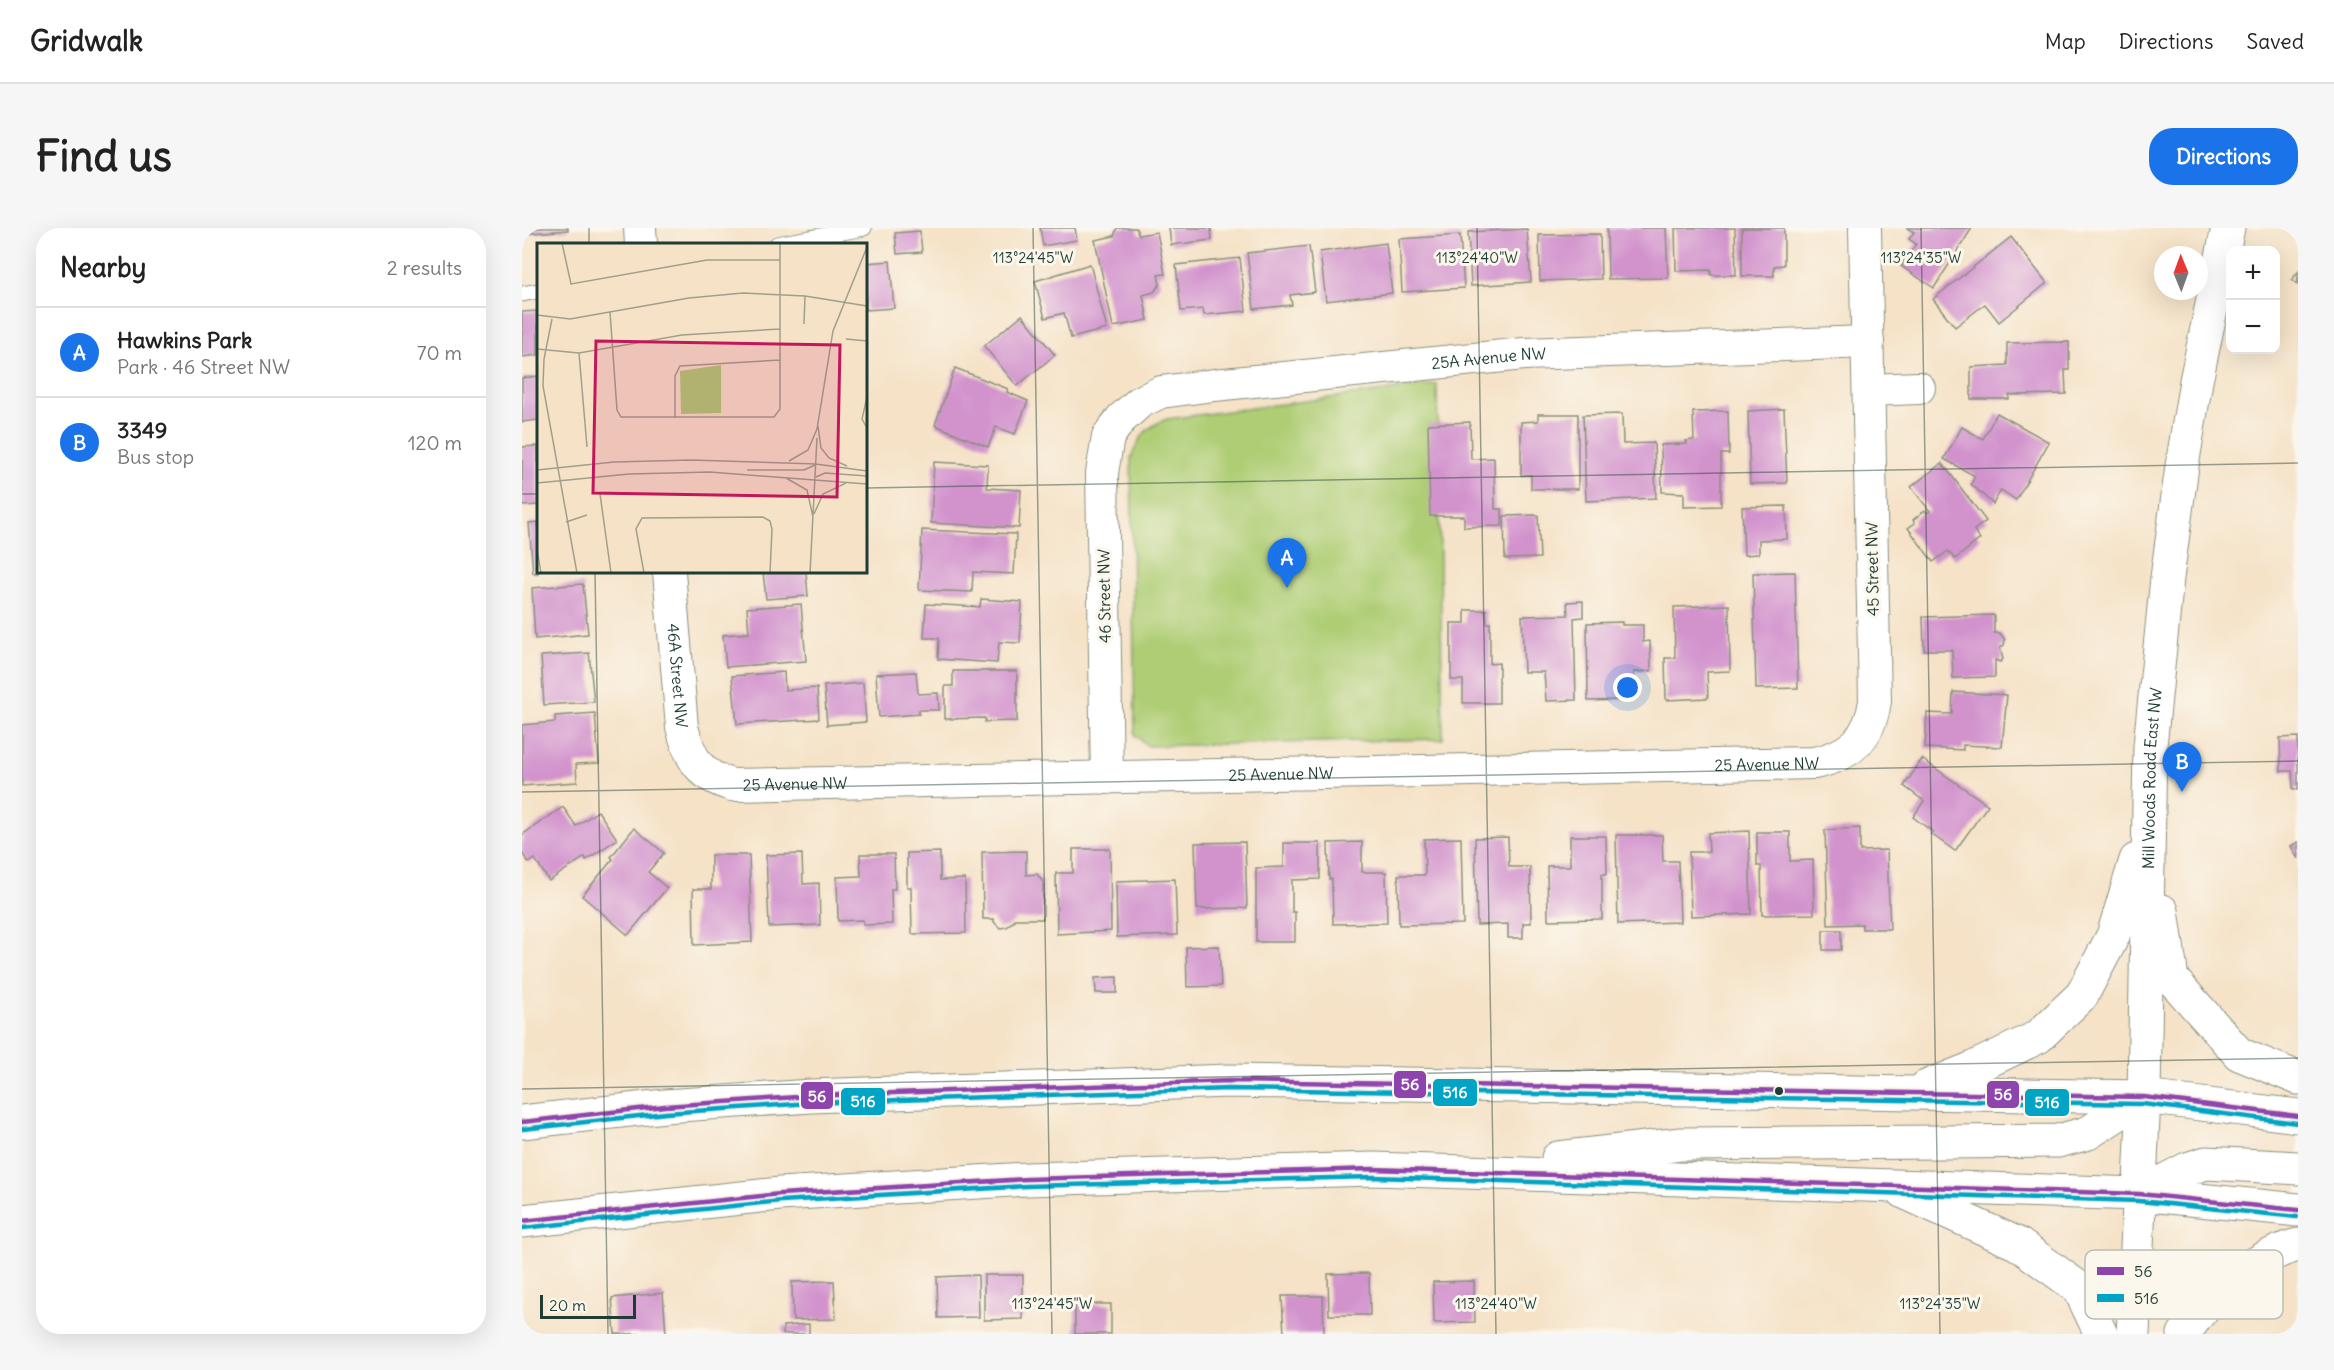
<!DOCTYPE html>
<html lang="en">
<head>
<meta charset="utf-8">
<style>
  body { margin:0; font-family:Delius,sans-serif; background:#f6f6f6; color:#222 }
  .controls { position:absolute; right:18px; top:18px; display:grid; overflow:hidden; border-radius:12px; box-shadow:0 6px 24px #0002 }
  .controls button { width:54px; height:54px; display:grid; place-items:center; padding:0; border:0; border-bottom:2px solid #e0e0e0; background:#fff; color:#222; font:30px sans-serif }
  .compass { position:absolute; left:1632px; top:18px; width:54px; height:54px; border-radius:50%; background:#fff; box-shadow:0 6px 24px #0002; rotate:359deg }
  .scale { position:absolute; left:18px; bottom:15px; width:96px; box-sizing:border-box; padding-left:6px; border:3px solid #1f3d34; border-top:0; font-size:16px; line-height:21px; white-space:nowrap; color:#1f3d34; -webkit-text-stroke:4px #fbf7ec; paint-order:stroke }
  .you { position:absolute; left:1106px; top:460px; width:21px; height:21px; margin:-15px; border:4px solid #fff; border-radius:50%; background:#1a73e8; box-shadow:0 0 0 9px #1a73e833 }
  .badge { display:grid; place-items:center; width:39px; height:39px; border-radius:50%; background:#1a73e8; color:#fff; font-size:20px; font-weight:700 }
  .pin { position:absolute; translate:-50% -50px; filter:drop-shadow(0 2px 3px #0008) }
  .pin::after { content:''; position:absolute; top:32px; width:21px; height:18px; background:inherit; clip-path:polygon(0 0,100% 0,50% 100%) }
  .list { margin:0; padding:0; list-style:none }
  h2 { display:flex; justify-content:space-between; align-items:center; height:78px; margin:0; padding:0 24px; font-size:26px }
  h2 small { font-size:20px; font-weight:400; color:#767676 }
  .list li { display:grid; grid-template-columns:39px 1fr auto; gap:18px; align-items:center; box-sizing:border-box; height:90px; padding:0 24px; border-top:2px solid #e0e0e0 }
  .list b { display:block; font-size:22px; white-space:nowrap }
  .list p { margin:0; font-size:20px; white-space:nowrap; color:#767676 }
  .list em { font-size:20px; font-style:normal; color:#767676 }
  .map { position:relative; flex:none; width:1776px; height:1106px; overflow:hidden; border-radius:24px }
  header { display:flex; align-items:center; gap:36px; box-sizing:border-box; height:84px; padding:0 30px; background:#fff; border-bottom:2px solid #e0e0e0 }
  header strong { font-size:28px }
  nav { display:flex; gap:33px; margin-inline-start:auto; font-size:21px }
  .intro { display:flex; align-items:center; justify-content:space-between; box-sizing:border-box; height:144px; padding:0 36px }
  h1 { margin:0; font-size:42px }
  .button { padding:15px 27px; border-radius:24px; background:#1a73e8; color:#fff; font-size:21px; font-weight:700 }
  main { display:flex; gap:36px; padding:0 36px }
  aside { flex:1; background:#fff; border-radius:24px; box-shadow:0 6px 24px #0002 }
  .map>svg:first-child { display:block }
  .green { fill:#afcd74; stroke:#678554; stroke-width:1.5 }
  .building { fill:#d293cd }
  .lines { fill:none; stroke-linecap:round; stroke-linejoin:round }
  .lane-casing { stroke:#8a907e; stroke-width:17 }
  .street-casing { stroke:#8a907e; stroke-width:34 }
  .secondary-casing { stroke:#8a907e; stroke-width:35 }
  .lane { stroke:#fff; stroke-width:15 }
  .street { stroke:#fff; stroke-width:32 }
  .secondary { stroke:#fff; stroke-width:33 }
  .bus-1-casing { stroke:#fbf7ec; stroke-width:9 }
  .bus-2-casing { stroke:#fbf7ec; stroke-width:9 }
  .bus-1 { stroke:#8e44ad; stroke-width:4.5 }
  .bus-2 { stroke:#02a4c6; stroke-width:4.5 }
  .ticks { fill:none; stroke:#1f3d34; stroke-width:1.5; stroke-opacity:0.45 }
  .bus-dot { fill:#1f3d34; stroke:#fbf7ec; stroke-width:2 }
  .labels { text-anchor:middle; dominant-baseline:central; stroke-width:6; stroke-linejoin:round; paint-order:stroke }
  .street-label { font-size:16px; fill:#1f3d34; stroke:#fbf7ec }
  .inset-road { fill:none; stroke:#9fa08c; stroke-width:1.5 }
  .view { fill:#c2185b; fill-opacity:0.15; stroke:#c2185b; stroke-width:3 }
  .inset-edge { fill:none; stroke:#1f3d34; stroke-width:3 }
  .key { fill:#fbf7ec; stroke:#b9bfb5; stroke-width:1.5 }
  .key-label { font-size:16px; fill:#1f3d34 }
  .ticks-label { font-size:15px; text-anchor:middle; fill:#1f3d34; stroke:#fbf7ec; stroke-width:6; stroke-linejoin:round; paint-order:stroke }
  .line-badge { stroke:#fbf7ec; stroke-width:2 }
  .badge-label { font-size:16px; text-anchor:middle; font-weight:bold; fill:#fff }
</style>
</head>
<body>
<header>
<strong>Gridwalk</strong>
<nav><a>Map</a><a>Directions</a><a>Saved</a></nav>
</header>
<div class="intro"><h1>Find us</h1><a class="button">Directions</a></div>
<main>
<aside>
<h2>Nearby<small>2 results</small></h2>
<ul class="list">
<li><span class="badge">A</span><div><b>Hawkins Park</b><p>Park · 46 Street NW</p></div><em>70 m</em></li>
<li><span class="badge">B</span><div><b>3349</b><p>Bus stop</p></div><em>120 m</em></li>
</ul>
</aside>
<div class="map">
<svg width="1776" height="1106" viewBox="0 0 1776 1106">
  <rect width="100%" height="100%" fill="#fbf7ec"/>
  <filter id="ink" filterUnits="userSpaceOnUse"><feTurbulence type="fractalNoise" baseFrequency=".0167" numOctaves="2"/><feDisplacementMap in="SourceGraphic" scale="12" xChannelSelector="R" yChannelSelector="G"/><feConvolveMatrix kernelMatrix="1 2 1 2 8 2 1 2 1" color-interpolation-filters="sRGB"/></filter>
  <filter id="wash" filterUnits="userSpaceOnUse"><feTurbulence type="fractalNoise" baseFrequency=".008" numOctaves="4" result="noise"/><feDisplacementMap in="SourceGraphic" scale="24" xChannelSelector="R" yChannelSelector="G"/><feGaussianBlur stdDeviation="1.35" result="paint"/><feColorMatrix in="noise" values="0 0 0 0 0 0 0 0 0 0 0 0 0 0 0 0 0 1.4 0 .05"/><feComposite in="paint" operator="in"/></filter>
  <g filter="url(#wash)">
    <rect width="100%" height="100%" fill="#f5e2c7"/>
    <path class="green" d="M915 156 921 511 626 518 613 507 609 230C618 208 622 200 645 191Z"/>
    <g id="blocks">
      <g class="building">
        <path d="M0 0H46V2L0 6Z"/>
        <path d="M518 0H553L555 12 521 18Z"/>
        <path d="M595 0H614L617 7 635 4 643 46 636 47 638 56 632 64 621 67 626 92 591 99 573 12 592 8Z"/>
        <path d="M647 0H689L690 12 649 17Z"/>
        <path d="M1085 0H1144L1146 50 1086 51Z"/>
        <path d="M1153 0H1213L1214 47H1189V42L1154 43Z"/>
        <path d="M1220 0H1262V37L1252 38V48H1220Z"/>
        <path d="M1385 0H1450L1412 60 1379 38 1394 16 1387 11 1392 4Z"/>
        <path d="M1005 1 1009 54 949 58 946 4Z"/>
        <path d="M398 3 400 24 375 26 373 5Z"/>
        <path d="M1078 6 1079 51 1018 53 1017 7Z"/>
        <path d="M938 7 942 60 880 64 877 11Z"/>
        <path d="M1489 9 1525 55 1477 94 1463 76 1433 99 1411 71Z"/>
        <path d="M864 15 870 65 804 73 798 24Z"/>
        <path d="M787 18 793 64 768 67 770 77 732 81 725 25Z"/>
        <path d="M718 30 724 83 682 87 681 81 659 83 654 37Z"/>
        <path d="M368 33 372 80 344 82V35Z"/>
        <path d="M568 36 585 101 549 110 542 85 523 90 513 53Z"/>
        <path d="M1776 44V57L1770 52Z"/>
        <path d="M16 83V127L0 129V84Z"/>
        <path d="M500 87 533 127 495 158 462 118Z"/>
        <path d="M1547 114V142H1543L1544 166 1487 167V171H1449V139L1485 137V115Z"/>
        <path d="M433 140 486 161 485 164 506 173 493 206 474 199 466 219 413 197Z"/>
        <path d="M16 148V192L0 194V150Z"/>
        <path d="M1262 181 1265 255 1228 256 1226 183Z"/>
        <path d="M1206 183 1207 226H1199V278L1162 279V265L1140 264 1139 217 1165 216 1164 213 1172 212 1171 184Z"/>
        <path d="M1475 185 1527 214 1494 272 1479 262 1471 276 1449 256 1453 248 1422 231 1440 199 1461 211Z"/>
        <path d="M1016 186H1056V261H1009V247H999V194L1016 193Z"/>
        <path d="M1100 186 1101 216 1132 215 1134 270 1064 273 1061 187Z"/>
        <path d="M948 194 949 231 972 230 973 281H980V298L942 299V288H908L906 196Z"/>
        <path d="M16 218V277L1 278 0 219Z"/>
        <path d="M412 234 466 237 465 260 499 262 497 300 409 295Z"/>
        <path d="M1420 235 1464 293 1452 302 1458 311 1433 331 1426 323 1411 334 1386 300 1393 295 1391 292 1403 282 1405 285 1408 283 1389 259Z"/>
        <path d="M1264 278 1265 311 1237 312V326L1222 327 1220 279Z"/>
        <path d="M1016 287 1018 330 983 331 982 288Z"/>
        <path d="M16 294V345H11L7 295Z"/>
        <path d="M400 302 494 306 492 346 451 344 450 364 397 362Z"/>
        <path d="M241 344H284L286 368 244 371Z"/>
        <path d="M1273 344 1276 460 1234 461 1231 345Z"/>
        <path d="M61 356 66 406 13 411 10 360Z"/>
        <path d="M459 371 500 374 498 415 477 414 475 435 416 431 417 410H402L404 376 458 379Z"/>
        <path d="M1061 373V389L1052 390 1054 472 1024 473 1022 444H1002L1000 388 1046 387 1045 374Z"/>
        <path d="M279 376 284 433 204 439 201 407 227 405 225 380Z"/>
        <path d="M1207 377 1208 443 1185 444 1186 470 1144 472 1143 430H1153L1152 379Z"/>
        <path d="M943 382H964L965 395H968V436L977 435V475H941V452H929V395H943Z"/>
        <path d="M1472 387V405H1478L1483 412 1482 417 1478 420 1481 431 1478 434 1473 432V449L1431 450 1430 422H1402L1401 389Z"/>
        <path d="M1100 394V397H1121V414L1128 413 1129 443 1112 444V451H1101V472L1066 473 1065 395Z"/>
        <path d="M67 425 72 474 22 477 19 428Z"/>
        <path d="M431 443H495V493L463 494V490L423 491V458H431Z"/>
        <path d="M262 444 263 462 295 460 297 491 215 496 210 448Z"/>
        <path d="M394 444 396 466 416 465 417 482H397V486L357 489 354 446Z"/>
        <path d="M341 455 344 494 305 497 302 458Z"/>
        <path d="M1431 464 1485 467 1480 519 1441 517V522L1403 520 1405 485 1430 486Z"/>
        <path d="M73 485 77 535 54 536 55 554 0 558V497L33 494V488Z"/>
        <path d="M1776 509V561H1771L1770 543H1759L1758 510Z"/>
        <path d="M1400 531 1466 577 1433 623 1409 606 1411 604 1391 589 1402 573 1382 558Z"/>
        <path d="M41 579 54 598 76 583 95 611 64 632 63 629 27 653 13 631 7 635 0 625V607Z"/>
        <path d="M112 600 142 625 126 644 145 660 106 707 60 668 91 631 89 629Z"/>
        <path d="M1338 600V623L1365 622 1368 701H1340V696L1306 697 1303 602Z"/>
        <path d="M1227 603 1229 686 1169 688 1167 624H1187L1186 605Z"/>
        <path d="M1235 604H1268V633L1291 632 1292 686 1240 687 1239 638H1235Z"/>
        <path d="M1094 607H1140L1141 633H1156L1158 694 1096 696Z"/>
        <path d="M1048 608H1084L1085 646H1080V691L1026 692 1025 638H1048Z"/>
        <path d="M986 609 987 639H1008L1009 695H1001V710H986V696L955 697 953 610Z"/>
        <path d="M939 610 941 696 877 697 876 647H903L902 611Z"/>
        <path d="M723 614 725 680 675 681 673 615Z"/>
        <path d="M840 614V644H864L865 695 811 696 810 651H807L806 615Z"/>
        <path d="M1776 614V631L1769 618Z"/>
        <path d="M762 615H798V651L770 652V684H773V714H734V640L762 639Z"/>
        <path d="M551 621H588L589 703 535 706 534 645H551Z"/>
        <path d="M504 623V647L515 646 521 654V691H492V694L489 695 485 699 478 700 472 694V691H461L460 624Z"/>
        <path d="M418 624V652L443 651 444 705 390 706 389 659H385V625Z"/>
        <path d="M280 626 281 656 297 655 298 697 247 699 244 627Z"/>
        <path d="M338 626H372L373 661H369L370 696 341 697V692L316 693 315 649 339 648Z"/>
        <path d="M189 627H227L230 714 172 717 171 661H189Z"/>
        <path d="M653 651 655 707 595 709 594 653Z"/>
        <rect x="1301" y="702" width="18" height="20"/>
        <path d="M697 718 699 758 665 759 664 719Z"/>
        <path d="M595 749V765H574L573 750Z"/>
        <path d="M847 1045 848 1087H807L806 1046Z"/>
        <path d="M456 1047 457 1089 416 1090 415 1049Z"/>
        <path d="M462 1047H501V1091L462 1092Z"/>
        <path d="M312 1053 314 1091 271 1092 270 1054Z"/>
        <path d="M952 1053 953 1094 912 1095 911 1054Z"/>
        <path d="M141 1065 144 1106H93L90 1070Z"/>
        <path d="M760 1068H801L802 1106H762Z"/>
        <rect x="553" y="1076" width="36" height="30"/>
        <path d="M287 1096V1106H261V1098Z"/>
      </g>
    </g>
  </g>
  <g filter="url(#ink)">
    <use href="#blocks" fill-opacity="0" stroke="#8a907e" stroke-width="1.5"/>
    <g class="lines">
      <defs>
        <g id="lane">
          <path d="M255 16 342 0"/>
          <path d="M0 66 16 63"/>
        </g>
        <g id="street">
          <path d="M118 0 119 16"/>
          <path d="M1347 162 1397 160"/>
          <path id="s1" d="M147 344 160 499C168 531 178 548 210 557L1292 535C1328 528 1348 510 1353 473L1343 0"/>
          <path id="s2" d="M585 550 580 245 586 209 599 191 618 174 639 164 692 157 1002 126 1346 114"/>
        </g>
        <g id="secondary">
          <path d="M1640 683 1650 751 1717 826 1776 850"/>
          <path d="M1404 859 1449 841 1516 809 1560 767 1591 708 1614 632"/>
          <path d="M0 894 143 878 289 868 707 853 1622 869 1776 888"/>
          <path d="M1036 930 1159 916 1536 913 1566 905 1622 869"/>
          <path d="M1382 964 1496 1016 1557 1060 1579 1106"/>
          <path d="M1617 966 1665 941 1684 935 1776 940"/>
          <path d="M0 993 258 966 505 951 851 941 1617 966 1776 982"/>
          <path id="s3" d="M1611 1106 1622 869 1628 518 1645 350 1660 238 1674 153 1706 0"/>
          <path d="M1662 1106C1686 1068 1732 1028 1776 1017"/>
        </g>
      </defs>
      <use href="#lane" class="lane-casing"/>
      <use href="#street" class="street-casing"/>
      <use href="#secondary" class="secondary-casing"/>
      <use href="#lane" class="lane"/>
      <use href="#street" class="street"/>
      <use href="#secondary" class="secondary"/>
      <defs>
        <g id="bus-1">
          <path d="M0 894 143 878 289 868 707 853 1622 869 1776 888"/>
          <path d="M0 993 258 966 505 951 851 941 1617 966 1776 982"/>
        </g>
        <g id="bus-2">
          <path d="M1 901 144 885 289 875 707 861 1621 876 1775 895"/>
          <path d="M1 1000 259 973 505 958 851 949 1617 973 1775 989"/>
        </g>
      </defs>
      <use href="#bus-1" class="bus-1-casing"/>
      <use href="#bus-2" class="bus-2-casing"/>
      <use href="#bus-1" class="bus-1"/>
      <use href="#bus-2" class="bus-2"/>
    </g>
  </g>
  <path class="ticks" d="M67 0V16M511 0 530 1106M955 0 974 1106M1399 0 1418 1106M344 260 1776 235M0 266H16M73 344 86 1106M0 564 1776 533M0 861 1776 830"/>
  <circle class="bus-dot" cx="1257" cy="863" r="5"/>
  <g class="labels">
    <g class="street-label">
      <text stroke="none"><textPath href="#s2" startOffset="742">25A Avenue NW</textPath></text>
      <text transform="translate(1350 341) rotate(-91)">45 Street NW</text>
      <text transform="translate(582 368) rotate(-91)">46 Street NW</text>
      <text stroke="none"><textPath href="#s1" startOffset="104">46A Street NW</textPath></text>
      <text stroke="none"><textPath href="#s1" startOffset="1272">25 Avenue NW</textPath></text>
      <text stroke="none"><textPath href="#s1" startOffset="786">25 Avenue NW</textPath></text>
      <text stroke="none"><textPath href="#s3" startOffset="556">Mill Woods Road East NW</textPath></text>
      <text stroke="none"><textPath href="#s1" startOffset="300">25 Avenue NW</textPath></text>
    </g>
  </g>
  <g transform="translate(15 15)">
    <rect width="330" height="330" fill="#f5e2c7"/>
    <path d="M184 122V170L144 171 143 128Z" fill="#afcd74"/>
    <path class="inset-road" d="M25 0 34 41 170 17H243M73 69 80 167 84 174H237L243 166V0M0 72 33 76 152 55 206 50 268 53 330 63M15 76 7 116 6 143 40 330M267 81 268 53M309 96 330 98M0 106 42 110 145 92 243 86M42 110 50 204M330 154 325 176 330 185M138 175V133L143 123 243 117M281 183 284 205 292 215 310 223M280 186 296 88 330 4M252 218 271 207 280 186M0 227 77 219 154 217 279 221 330 228M210 227H267L278 222M279 234 288 230 330 233M249 235 270 247 276 274M0 240 92 231 173 229 330 241M63 251 74 330M277 271 286 251 309 240M29 279 50 272M0 306 4 330M107 330 99 286 105 275 226 274 233 278 235 286 233 330M273 330 280 195"/>
    <path class="view" d="M59 98 303 102 300 254 56 250Z"/>
    <rect width="330" height="330" class="inset-edge"/>
  </g>
  <rect x="1563" y="1022" width="198" height="69" rx="9" class="key"/>
  <rect x="1575" y="1039" width="27" height="8" fill="#8e44ad"/>
  <rect x="1575" y="1066" width="27" height="8" fill="#02a4c6"/>
  <g class="key-label">
    <text x="1612" y="1049">56</text>
    <text x="1612" y="1076">516</text>
  </g>
  <g class="ticks-label">
    <text x="511" y="35">113°24'45"W</text>
    <text x="955" y="35">113°24'40"W</text>
    <text x="1399" y="35">113°24'35"W</text>
    <text x="530" y="1081">113°24'45"W</text>
    <text x="974" y="1081">113°24'40"W</text>
    <text x="1418" y="1081">113°24'35"W</text>
  </g>
  <g class="line-badge">
    <rect x="871" y="842" width="34" height="29" rx="6" fill="#8e44ad"/>
    <rect x="910" y="850" width="46" height="29" rx="6" fill="#02a4c6"/>
    <rect x="1464" y="852" width="34" height="29" rx="6" fill="#8e44ad"/>
    <rect x="278" y="853" width="34" height="29" rx="6" fill="#8e44ad"/>
    <rect x="318" y="859" width="46" height="29" rx="6" fill="#02a4c6"/>
    <rect x="1502" y="860" width="46" height="29" rx="6" fill="#02a4c6"/>
  </g>
  <g class="badge-label">
    <text x="888" y="862">56</text>
    <text x="933" y="870">516</text>
    <text x="1481" y="872">56</text>
    <text x="295" y="874">56</text>
    <text x="341" y="879">516</text>
    <text x="1525" y="880">516</text>
  </g>
</svg>
<div class="controls">
<button>+</button>
<button>−</button>
</div>
<svg class="compass" viewBox="-18 -18 36 36"><path d="M0-13l5 13h-10z" fill="#e53935"/><path d="M0 13l5-13h-10z" fill="#767676"/></svg>
<div class="scale">20 m</div>
<div class="you"></div>
<div class="pin badge" style="left:765px;top:360px">A</div>
<div class="pin badge" style="left:1660px;top:564px">B</div>
</div>
</main>
</body>
</html>
